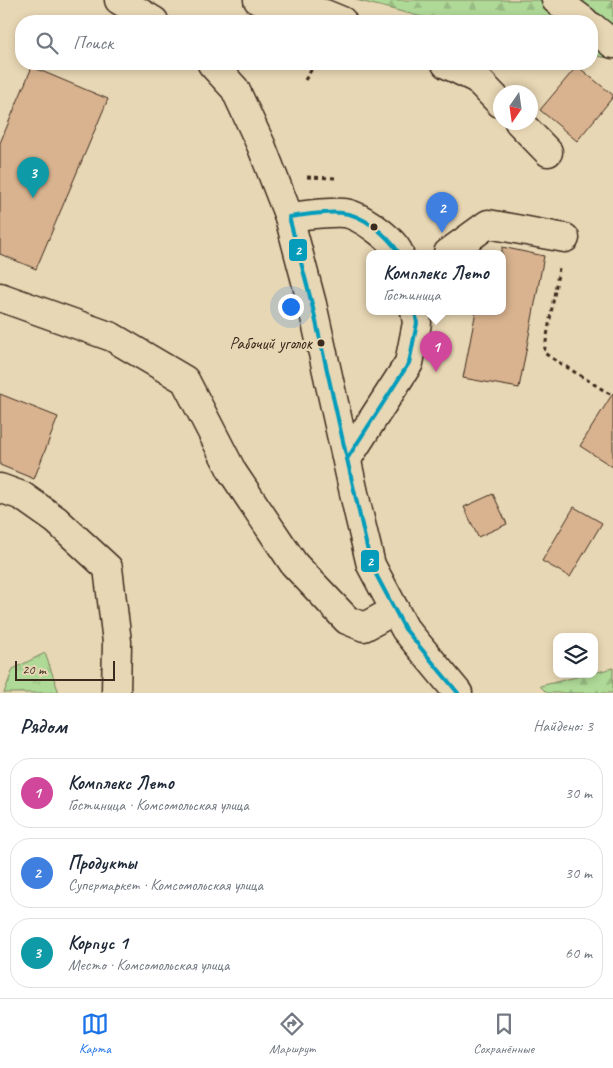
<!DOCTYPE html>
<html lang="ru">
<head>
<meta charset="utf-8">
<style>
  body { margin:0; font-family:Caveat,sans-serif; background:#f6f6f7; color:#1f2937 }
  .controls { position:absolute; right:15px; bottom:15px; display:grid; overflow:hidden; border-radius:10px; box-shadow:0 2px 8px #0003 }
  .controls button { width:45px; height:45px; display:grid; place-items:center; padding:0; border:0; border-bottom:1px solid #e0e1e3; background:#fff; color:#1f2937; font:25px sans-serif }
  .compass { position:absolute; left:493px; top:85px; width:45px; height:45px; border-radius:50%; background:#fff; box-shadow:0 2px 8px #0003; rotate:193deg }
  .scale { position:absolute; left:15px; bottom:12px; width:100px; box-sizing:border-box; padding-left:5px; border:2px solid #3b2a1e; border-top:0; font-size:14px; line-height:18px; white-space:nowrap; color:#3b2a1e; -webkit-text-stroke:4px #e8d7b4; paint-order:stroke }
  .you { position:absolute; left:290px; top:306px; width:18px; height:18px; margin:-12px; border:4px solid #fff; border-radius:50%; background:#1a73e8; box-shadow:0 0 0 8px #1a73e833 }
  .badge { display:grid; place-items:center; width:32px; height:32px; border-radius:50%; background:#1a73e8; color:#fff; font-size:16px; font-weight:700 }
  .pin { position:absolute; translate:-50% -41px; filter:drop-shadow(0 1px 2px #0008) }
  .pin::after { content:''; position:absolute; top:26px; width:18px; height:15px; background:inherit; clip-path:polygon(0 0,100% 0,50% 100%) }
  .popup { position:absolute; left:366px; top:250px; width:140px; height:65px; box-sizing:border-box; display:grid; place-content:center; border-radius:10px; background:#fff; filter:drop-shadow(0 1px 4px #0005); font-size:16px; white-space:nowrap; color:#747a83 }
  .popup b { font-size:19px; color:#1f2937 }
  .popup::after { content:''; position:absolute; left:50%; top:100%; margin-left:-10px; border:10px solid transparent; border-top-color:#fff }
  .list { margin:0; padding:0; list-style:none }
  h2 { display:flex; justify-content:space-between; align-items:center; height:65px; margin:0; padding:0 20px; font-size:21px }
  h2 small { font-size:16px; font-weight:400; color:#747a83 }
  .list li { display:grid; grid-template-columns:32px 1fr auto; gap:15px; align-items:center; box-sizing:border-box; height:70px; margin:0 10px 10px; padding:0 10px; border:1px solid #e0e1e3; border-radius:20px }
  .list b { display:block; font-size:19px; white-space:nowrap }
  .list p { margin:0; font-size:16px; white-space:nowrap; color:#747a83 }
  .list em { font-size:16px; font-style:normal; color:#747a83 }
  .icon { flex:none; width:28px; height:28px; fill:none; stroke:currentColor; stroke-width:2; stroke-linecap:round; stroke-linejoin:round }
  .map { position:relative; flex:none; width:613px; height:693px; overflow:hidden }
  .search { position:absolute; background:#fff; box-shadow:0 2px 8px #0003; left:15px; right:15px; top:15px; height:55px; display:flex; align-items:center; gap:12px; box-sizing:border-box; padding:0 18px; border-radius:20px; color:#747a83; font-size:19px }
  .sheet { height:305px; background:#fff }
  nav { display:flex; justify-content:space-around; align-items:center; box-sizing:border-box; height:70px; border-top:1px solid #e0e1e3; background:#fff; font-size:14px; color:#747a83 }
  nav a { display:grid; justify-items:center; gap:2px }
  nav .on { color:#1a73e8 }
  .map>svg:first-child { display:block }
  .grass { fill:url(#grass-tufts); stroke:#75825a }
  .forest { fill:url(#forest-firs); stroke:#75825a }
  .building { fill:#d9b38f; stroke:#3b2a1e }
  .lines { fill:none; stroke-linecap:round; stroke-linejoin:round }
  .minor-casing { stroke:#3b2a1e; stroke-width:31 }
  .major-casing { stroke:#3b2a1e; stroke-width:31 }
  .path { stroke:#3b2a1e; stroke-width:3; stroke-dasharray:4 4; stroke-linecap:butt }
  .minor { stroke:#e8d7b4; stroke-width:28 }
  .major { stroke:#e8d7b4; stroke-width:28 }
  .bus-1-casing { stroke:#e8d7b4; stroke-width:8 }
  .bus-1 { stroke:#069cbc; stroke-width:4 }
  .bus-dot { fill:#3b2a1e; stroke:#e8d7b4; stroke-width:2 }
  .labels { text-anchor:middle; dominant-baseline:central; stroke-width:4.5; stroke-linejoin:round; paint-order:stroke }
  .bus-label { font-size:17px; fill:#3b2a1e; stroke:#e8d7b4; text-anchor:end }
  .line-badge { stroke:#e8d7b4; stroke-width:2 }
  .badge-label { font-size:14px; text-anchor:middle; font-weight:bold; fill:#fff }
</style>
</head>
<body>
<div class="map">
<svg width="613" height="693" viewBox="0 0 613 693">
  <defs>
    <pattern id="grass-tufts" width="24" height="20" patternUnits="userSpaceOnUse" patternTransform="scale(1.25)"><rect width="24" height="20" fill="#afd997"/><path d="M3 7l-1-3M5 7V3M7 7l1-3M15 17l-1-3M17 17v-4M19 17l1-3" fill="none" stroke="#97ba82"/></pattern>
    <pattern id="forest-firs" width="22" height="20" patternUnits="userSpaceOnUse" patternTransform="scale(1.25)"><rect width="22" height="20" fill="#afd997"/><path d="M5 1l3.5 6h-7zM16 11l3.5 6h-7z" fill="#97ba82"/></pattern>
  </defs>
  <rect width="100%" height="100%" fill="#e8d7b4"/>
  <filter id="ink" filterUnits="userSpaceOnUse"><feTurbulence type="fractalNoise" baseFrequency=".02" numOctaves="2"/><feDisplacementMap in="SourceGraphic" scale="10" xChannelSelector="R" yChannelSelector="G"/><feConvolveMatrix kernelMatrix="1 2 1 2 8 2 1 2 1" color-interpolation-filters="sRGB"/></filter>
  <g filter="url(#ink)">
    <path class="grass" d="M45 653 59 693H4L13 669Z"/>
    <g class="forest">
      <path d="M356 0H613V59L592 55V21H438Z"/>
      <path d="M613 668V693H547L540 686 588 674H594V673Z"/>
    </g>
    <g class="building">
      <path d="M577 66 613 95V97L577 141 540 110Z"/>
      <path d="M32 67 108 99 36 269 0 254V143Z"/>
      <path d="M502 247 544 256 519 388 463 378 476 311H502Z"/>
      <path d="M613 393V467L580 446Z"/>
      <path d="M0 394 58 417 34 479 0 465Z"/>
      <path d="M493 494 507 524 478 537 464 507Z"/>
      <path d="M574 507 602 523 570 577 542 561Z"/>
    </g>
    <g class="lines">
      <defs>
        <g id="minor">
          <path d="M258 0 325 14 342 21"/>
          <path d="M556 0 584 21"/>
          <path d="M592 27 613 44"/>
          <path d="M446 64 477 79 500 103"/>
          <path d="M519 122 548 152"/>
          <path d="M289 217C307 215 326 212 344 213 359 214 393 239 399 253"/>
          <path d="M448 253 488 224 565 238"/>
          <path d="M0 297 112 337 185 380 233 473 294 564 347 620 364 627 395 610"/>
          <path d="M347 459 409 363 417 323 415 311"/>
          <path d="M0 488 22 496 56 520 108 568 117 642 116 693"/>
        </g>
        <g id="major">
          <path d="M119 0 154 21"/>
          <path d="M212 64 235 89 261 145 289 217 312 304 358 511 371 565 405 629 458 693"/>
        </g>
      </defs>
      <use href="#minor" class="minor-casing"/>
      <use href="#major" class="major-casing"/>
      <g class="path">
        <path d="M305 80 315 64"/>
        <path d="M307 177 336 178"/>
        <path d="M559 268 544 353 613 396"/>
      </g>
      <use href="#minor" class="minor"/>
      <use href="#major" class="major"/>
      <defs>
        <g id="bus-1">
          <path d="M399 253C388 236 364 215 343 213 326 211 307 215 289 217L312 304 371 565 405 629 458 693"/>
          <path d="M347 459 409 363 417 323 415 311"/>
        </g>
      </defs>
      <use href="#bus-1" class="bus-1-casing"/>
      <use href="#bus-1" class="bus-1"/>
    </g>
  </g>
  <g class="bus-dot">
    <circle cx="374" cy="227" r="4.5"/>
    <circle cx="321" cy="343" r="4.5"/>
  </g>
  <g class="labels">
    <g class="bus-label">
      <text x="312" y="343">Рабочий уголок</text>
    </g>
  </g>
  <g class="line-badge">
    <rect x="288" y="238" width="20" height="24" rx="5" fill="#069cbc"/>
    <rect x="360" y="549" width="20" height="24" rx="5" fill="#069cbc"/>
  </g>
  <g class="badge-label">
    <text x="298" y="255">2</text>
    <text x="370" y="566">2</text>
  </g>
</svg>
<div class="controls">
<button><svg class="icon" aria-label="layers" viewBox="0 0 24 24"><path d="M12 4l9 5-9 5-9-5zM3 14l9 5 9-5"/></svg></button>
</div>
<svg class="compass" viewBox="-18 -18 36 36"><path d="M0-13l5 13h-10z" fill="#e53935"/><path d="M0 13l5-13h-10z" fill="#747a83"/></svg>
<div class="scale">20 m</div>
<div class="you"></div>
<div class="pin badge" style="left:436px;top:372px;background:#d1479c">1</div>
<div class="popup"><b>Комплекс Лето</b>Гостиница</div>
<div class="pin badge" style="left:442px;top:233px;background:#3f7fe0">2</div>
<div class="pin badge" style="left:33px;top:198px;background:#0f9aa8">3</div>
<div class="search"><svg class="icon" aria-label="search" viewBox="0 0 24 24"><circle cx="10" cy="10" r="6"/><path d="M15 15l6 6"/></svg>Поиск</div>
</div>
<section class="sheet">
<h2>Рядом<small>Найдено: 3</small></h2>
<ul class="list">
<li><span class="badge" style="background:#d1479c">1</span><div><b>Комплекс Лето</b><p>Гостиница · Комсомольская улица</p></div><em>30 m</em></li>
<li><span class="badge" style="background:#3f7fe0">2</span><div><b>Продукты</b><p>Супермаркет · Комсомольская улица</p></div><em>30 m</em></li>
<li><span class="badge" style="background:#0f9aa8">3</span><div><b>Корпус 1</b><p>Место · Комсомольская улица</p></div><em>60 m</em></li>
</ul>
</section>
<nav>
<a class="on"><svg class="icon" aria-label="map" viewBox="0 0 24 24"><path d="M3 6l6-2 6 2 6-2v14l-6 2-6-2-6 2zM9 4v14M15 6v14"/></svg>Карта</a>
<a><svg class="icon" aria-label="directions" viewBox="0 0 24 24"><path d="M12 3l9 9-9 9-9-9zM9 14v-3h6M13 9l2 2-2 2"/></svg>Маршрут</a>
<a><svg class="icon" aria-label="saved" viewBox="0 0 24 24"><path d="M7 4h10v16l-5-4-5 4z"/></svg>Сохранённые</a>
</nav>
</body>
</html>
